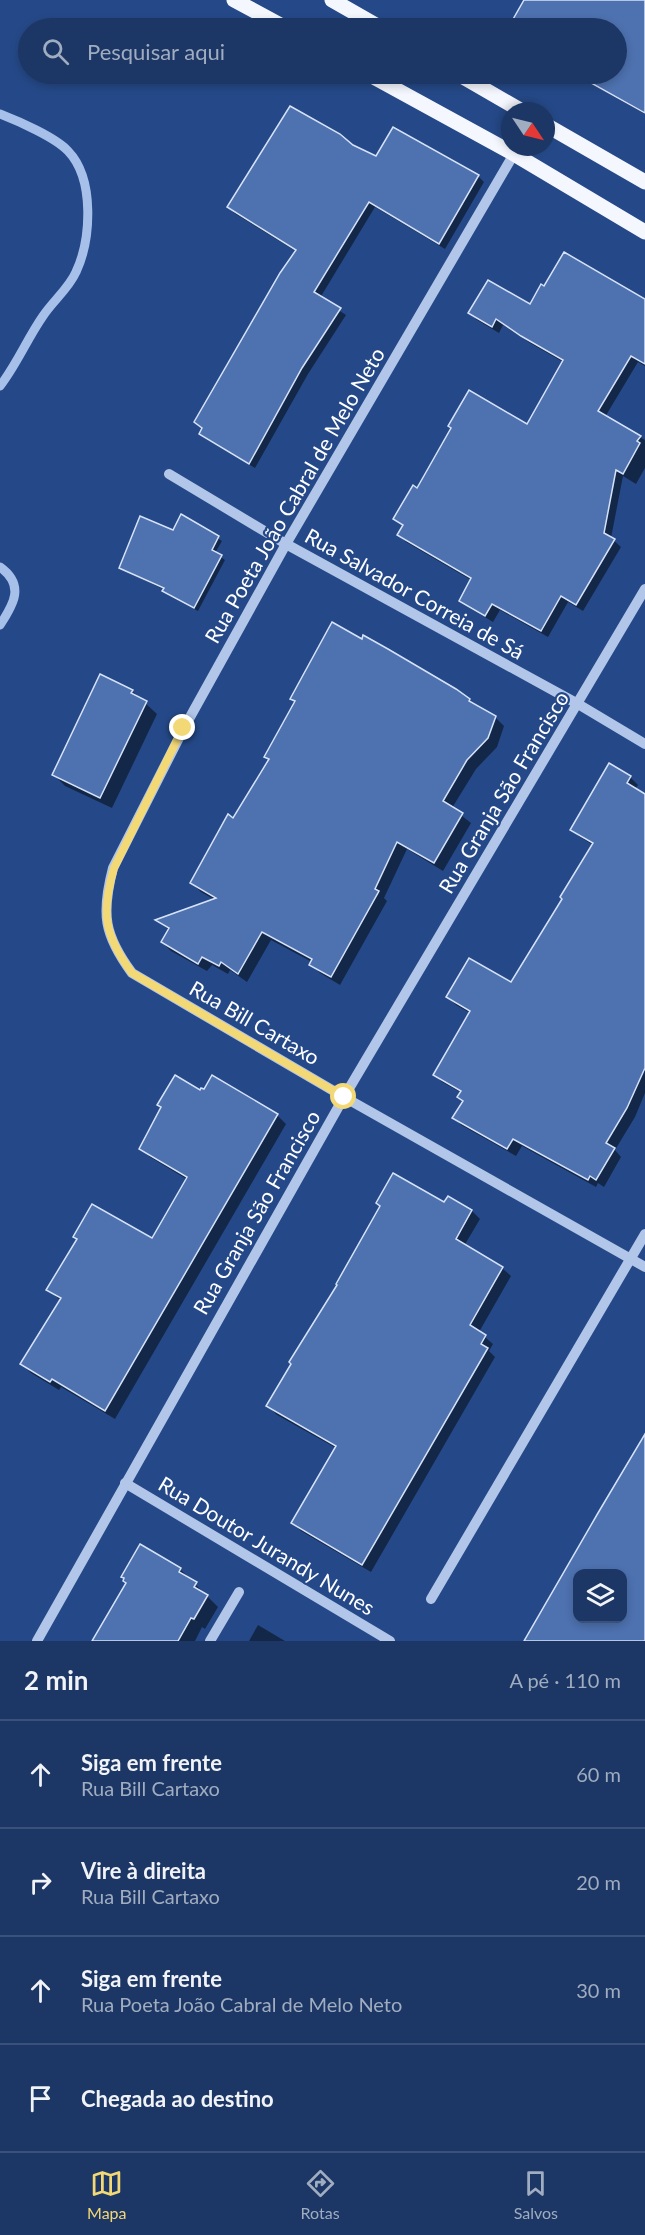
<!DOCTYPE html>
<html lang="pt">
<head>
<meta charset="utf-8">
<style>
  body { margin:0; font-family:Lato,sans-serif; background:#29426f; color:#f1f3f6 }
  .controls { position:absolute; right:18px; bottom:18px; display:grid; overflow:hidden; border-radius:12px; box-shadow:0 3px 9px #0003 }
  .controls button { width:54px; height:54px; display:grid; place-items:center; padding:0; border:0; border-bottom:2px solid #3a517a; background:#1c3766; color:#f1f3f6; font:30px sans-serif }
  .compass { position:absolute; left:501px; top:102px; width:54px; height:54px; border-radius:50%; background:#1c3766; box-shadow:0 3px 9px #0003; rotate:125deg }
  .stop { position:absolute; width:18px; height:18px; margin:-14px; border:4px solid #f3d876; border-radius:50%; background:#fff }
  .stop.end { background:#f3d876; border-color:#fff; box-shadow:0 2px 6px #0008 }
  .list { margin:0; padding:0; list-style:none }
  h2 { display:flex; justify-content:space-between; align-items:center; height:78px; margin:0; padding:0 24px; font-size:26px }
  h2 small { font-size:20px; font-weight:400; color:#a0acbf }
  .list li { display:grid; grid-template-columns:39px 1fr auto; gap:18px; align-items:center; box-sizing:border-box; height:108px; padding:0 24px; border-top:2px solid #3a517a }
  .list b { display:block; font-size:22px; white-space:nowrap }
  .list p { margin:0; font-size:20px; white-space:nowrap; color:#a0acbf }
  .list em { font-size:20px; font-style:normal; color:#a0acbf }
  .icon { flex:none; width:33px; height:33px; fill:none; stroke:currentColor; stroke-width:2; stroke-linecap:round; stroke-linejoin:round }
  .map { position:relative; flex:none; width:645px; height:1641px; overflow:hidden }
  .search { position:absolute; background:#1c3766; box-shadow:0 3px 9px #0003; left:18px; right:18px; top:18px; height:66px; display:flex; align-items:center; gap:15px; box-sizing:border-box; padding:0 21px; border-radius:33px; color:#a0acbf; font-size:22px }
  .sheet { height:510px; background:#1c3766 }
  nav { display:flex; justify-content:space-around; align-items:center; box-sizing:border-box; height:84px; border-top:2px solid #3a517a; background:#1c3766; font-size:16px; color:#a0acbf }
  nav a { display:grid; justify-items:center; gap:3px }
  nav .on { color:#f3d876 }
  .map>svg:first-child { display:block }
  .shadow { fill:#0007 }
  .lines { fill:none; stroke-linecap:round; stroke-linejoin:round }
  .stream { stroke:#a6c0ea; stroke-width:9 }
  .building { fill:#4e72b0; stroke:#d6e2f7; stroke-width:1.5; fill-rule:evenodd }
  .minor { stroke:#b2c6e9; stroke-width:10 }
  .major { stroke:#f5f7fe; stroke-width:15 }
  .route { stroke:#f3d876; stroke-width:8 }
  .labels { text-anchor:middle; dominant-baseline:central; stroke-width:4.5; stroke-linejoin:round; paint-order:stroke }
  .street-label { font-size:21px; fill:#fff; stroke:#254988 }
</style>
</head>
<body>
<div class="map">
<svg width="645" height="1641" viewBox="0 0 645 1641">
  <rect width="100%" height="100%" fill="#254988"/>
  <g class="shadow">
    <path d="M526 0H645V114L574 74H616V28H510Z"/>
    <path d="M352 146 377 158 478 176 484 182 445 249 375 207 320 298 346 315 308 374 255 468 206 439 200 434 203 429 196 422 297 252 234 213 229 207Z"/>
    <path d="M645 301V366L638 362 605 417 645 440V468L636 484 623 476 611 538 621 547 583 611 568 602 548 637 500 610 493 622 468 607 461 600 471 580 406 542 399 535 404 527 395 519 417 490 527 426 563 362 530 343 503 325 499 333 477 320 470 313 530 306Z"/>
    <path d="M182 516 222 541 215 553 225 560 198 611 168 595 165 590 125 571 121 567 173 532Z"/>
    <path d="M132 691 157 714 112 808 65 786 53 774Z"/>
    <path d="M292 698 469 700 475 706 495 717 504 726 497 747 476 769 452 808 471 823 443 871 407 849 384 898 387 901 340 985 320 973 311 964 312 962 271 940 247 982 230 970 228 974 212 965 207 971 171 951 162 942 169 930 157 920 215 900 201 892 192 883 270 760 266 756 296 702Z"/>
    <path d="M630 777 638 785 635 789 645 795V1093L635 1117 615 1150 621 1157 604 1187 598 1183 596 1187 522 1146 516 1156 461 1125 454 1117 464 1102 462 1093 442 1082 435 1075 470 1013 456 1005 448 997 511 984 533 951 593 845 580 837 572 830Z"/>
    <path d="M200 1092 277 1115 286 1124 115 1419 61 1387 59 1390 31 1373 22 1364 61 1301 48 1289 78 1240 74 1237 152 1240 188 1180 150 1157 141 1148Z"/>
    <path d="M448 1198 472 1211 480 1219 464 1246 502 1268 511 1276 479 1332 493 1344 489 1351 495 1357 371 1572 301 1531 293 1523 336 1448 277 1415 268 1406Z"/>
    <path d="M180 1569 218 1607 205 1629 202 1627 195 1641H94Z"/>
    <path d="M258 1625 285 1641H249Z"/>
  </g>
  <g class="lines">
    <g class="stream">
      <path d="M0 114C18 121 55 137 68 151 95 179 91 240 76 272 69 288 53 301 43 316 27 339 17 364 0 386"/>
      <path d="M0 567C25 585 14 604 0 625"/>
    </g>
  </g>
  <g class="building">
    <path d="M524 0H645V113L575 74H616V28H508Z"/>
    <path d="M290 106 340 134 353 145 376 156 393 127 479 175 439 244 369 202 314 292 341 308 302 368 249 464 199 434 202 428 194 422 280 273 296 250 227 207Z"/>
    <path d="M564 252 645 299V364L631 356 598 411 641 436 637 441 640 443 623 474 616 470 604 533 615 539 576 605 561 596 541 631 492 604 485 616 459 601 471 578 397 535 403 525 393 519 413 485 417 488 451 428 448 426 469 390 527 424 563 360 521 336 496 319 492 327 468 313 488 280 530 304 541 284 544 286Z"/>
    <path d="M181 514 219 536 212 550 222 555 194 608 162 591 164 588 119 568 140 516 173 530Z"/>
    <path d="M332 622 362 639 363 635 388 649 456 689 470 699 469 701 496 716 488 738 467 760 443 801 463 813 434 863 397 842 375 889 379 891 331 977 309 965 312 959 262 932 238 974 221 962 219 966 202 957 198 964 161 942 169 928 155 920 216 898 190 883 228 814 233 818 269 759 264 757 295 701 290 699Z"/>
    <path d="M100 674 133 690 131 693 147 701 100 798 52 775Z"/>
    <path d="M609 763 631 776 627 783 645 794V1068L627 1108 606 1143 615 1148 596 1180 590 1176 588 1180 513 1139 507 1149 452 1118 463 1101 457 1097 461 1091 433 1075 470 1011 446 997 469 958 511 982 562 899 560 897 593 843 570 830Z"/>
    <path d="M175 1075 200 1090 201 1088 204 1089 212 1075 278 1114 105 1411 52 1379 50 1382 20 1364 61 1298 46 1290 77 1239 73 1237 92 1204 152 1238 186 1179 187 1177 139 1149 161 1107 157 1105Z"/>
    <path d="M393 1173 444 1202 448 1196 472 1210 456 1239 503 1267 470 1325 486 1335 481 1344 488 1348 362 1565 291 1523 336 1446 266 1406 291 1364 289 1362 337 1285 336 1284 380 1206 376 1203Z"/>
    <path d="M645 1434V1641H524L598 1513ZM578 1574H622V1618H578Z"/>
    <path d="M140 1544 181 1568 179 1572 197 1582 194 1587 208 1595 194 1619 191 1618 178 1641H92L126 1583 123 1581 124 1578 121 1577Z"/>
  </g>
  <g class="lines">
    <g class="minor">
      <path d="M518 147 286 544 184 728 113 868C101 914 104 935 132 973L344 1097 645 1267"/>
      <path d="M169 474 286 544 578 704 645 744"/>
      <path d="M125 1483 390 1641"/>
      <path d="M431 1599 645 1234"/>
      <path d="M37 1641 344 1097 645 589"/>
      <path d="M210 1641 239 1592"/>
    </g>
    <g class="major">
      <path d="M234 0 286 28"/>
      <path d="M332 0 381 28"/>
      <path d="M368 74 514 154 645 232"/>
      <path d="M458 74 522 111"/>
      <path d="M546 125 645 182"/>
    </g>
  </g>
  <g class="lines">
    <path class="route" d="M183 728 114 868C101 913 104 935 132 973L344 1097"/>
  </g>
  <g class="labels">
    <g class="street-label">
      <text transform="translate(294 495) rotate(-60)">Rua Poeta João Cabral de Melo Neto</text>
      <text transform="translate(415 593) rotate(29)">Rua Salvador Correia de Sá</text>
      <text transform="translate(503 792) rotate(-59)">Rua Granja São Francisco</text>
      <text transform="translate(255 1022) rotate(30)">Rua Bill Cartaxo</text>
      <text transform="translate(256 1212) rotate(-60)">Rua Granja São Francisco</text>
      <text transform="translate(267 1545) rotate(31)">Rua Doutor Jurandy Nunes</text>
    </g>
  </g>
</svg>
<div class="controls">
<button><svg class="icon" aria-label="layers" viewBox="0 0 24 24"><path d="M12 4l9 5-9 5-9-5zM3 14l9 5 9-5"/></svg></button>
</div>
<svg class="compass" viewBox="-18 -18 36 36"><path d="M0-13l5 13h-10z" fill="#e53935"/><path d="M0 13l5-13h-10z" fill="#a0acbf"/></svg>
<div class="stop" style="left:344px;top:1097px"></div>
<div class="stop end" style="left:183px;top:728px"></div>
<div class="search"><svg class="icon" aria-label="search" viewBox="0 0 24 24"><circle cx="10" cy="10" r="6"/><path d="M15 15l6 6"/></svg>Pesquisar aqui</div>
</div>
<section class="sheet">
<h2>2 min<small>A pé · 110 m</small></h2>
<ul class="list">
<li><svg class="icon" aria-label="ahead" viewBox="0 0 24 24"><path d="M12 20V5M6 11l6-6 6 6"/></svg><div><b>Siga em frente</b><p>Rua Bill Cartaxo</p></div><em>60 m</em></li>
<li><svg class="icon" aria-label="right" viewBox="0 0 24 24"><path d="M7 20v-9h11M14 6l5 5-5 5"/></svg><div><b>Vire à direita</b><p>Rua Bill Cartaxo</p></div><em>20 m</em></li>
<li><svg class="icon" aria-label="ahead" viewBox="0 0 24 24"><path d="M12 20V5M6 11l6-6 6 6"/></svg><div><b>Siga em frente</b><p>Rua Poeta João Cabral de Melo Neto</p></div><em>30 m</em></li>
<li><svg class="icon" aria-label="arrive" viewBox="0 0 24 24"><path d="M6 21V4h12l-3 4 3 4H6"/></svg><div><b>Chegada ao destino</b></div></li>
</ul>
</section>
<nav>
<a class="on"><svg class="icon" aria-label="map" viewBox="0 0 24 24"><path d="M3 6l6-2 6 2 6-2v14l-6 2-6-2-6 2zM9 4v14M15 6v14"/></svg>Mapa</a>
<a><svg class="icon" aria-label="directions" viewBox="0 0 24 24"><path d="M12 3l9 9-9 9-9-9zM9 14v-3h6M13 9l2 2-2 2"/></svg>Rotas</a>
<a><svg class="icon" aria-label="saved" viewBox="0 0 24 24"><path d="M7 4h10v16l-5-4-5 4z"/></svg>Salvos</a>
</nav>
</body>
</html>
